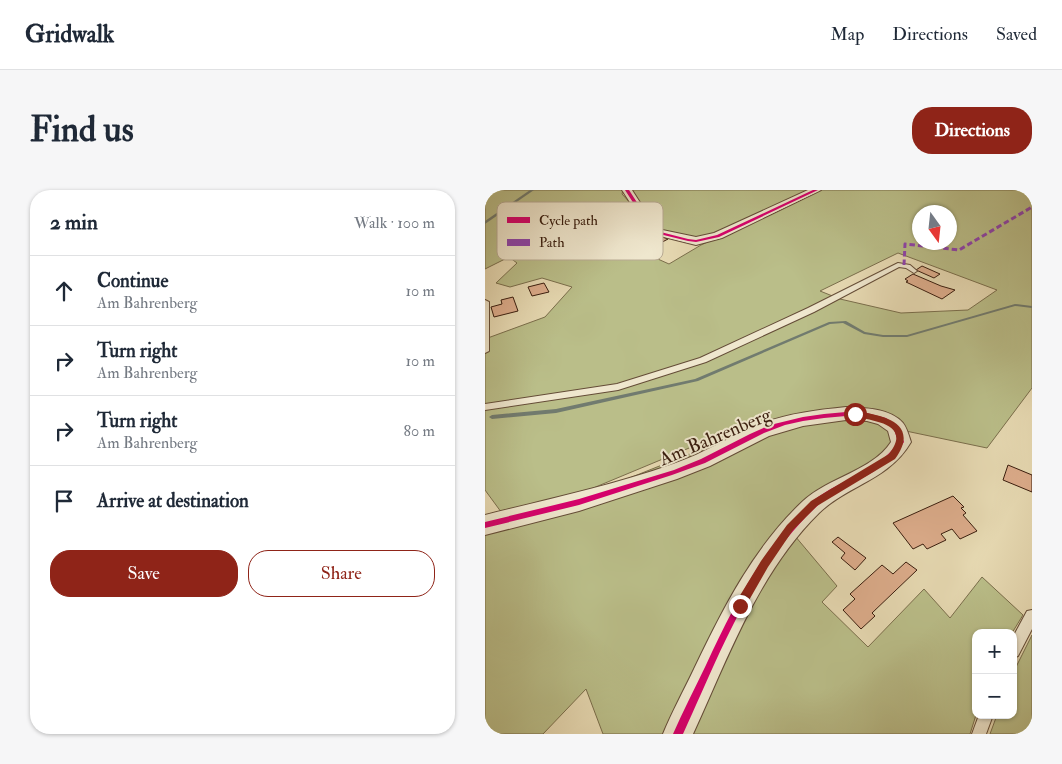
<!DOCTYPE html>
<html lang="en">
<head>
<meta charset="utf-8">
<style>
  body { margin:0; font-family:"IM FELL Double Pica",serif; background:#f6f6f7; color:#1f2937 }
  .controls { position:absolute; right:15px; bottom:15px; display:grid; overflow:hidden; border-radius:10px; box-shadow:0 1px 4px #0004 }
  .controls button { width:45px; height:45px; display:grid; place-items:center; padding:0; border:0; border-bottom:1px solid #e0e1e3; background:#fff; color:#1f2937; font:25px sans-serif }
  .compass { position:absolute; left:427px; top:15px; width:45px; height:45px; border-radius:50%; background:#fff; box-shadow:0 1px 4px #0004; rotate:165deg }
  .stop { position:absolute; width:15px; height:15px; margin:-11px; border:4px solid #8f2418; border-radius:50%; background:#fff }
  .stop.end { background:#8f2418; border-color:#fff; box-shadow:0 1px 5px #0008 }
  .list { margin:0; padding:0; list-style:none }
  h2 { display:flex; justify-content:space-between; align-items:center; height:65px; margin:0; padding:0 20px; font-size:21px }
  h2 small { font-size:16px; font-weight:400; color:#747a83 }
  .list li { display:grid; grid-template-columns:32px 1fr auto; gap:15px; align-items:center; box-sizing:border-box; height:70px; padding:0 20px; border-top:1px solid #e0e1e3 }
  .list b { display:block; font-size:19px; white-space:nowrap }
  .list p { margin:0; font-size:16px; white-space:nowrap; color:#747a83 }
  .list em { font-size:16px; font-style:normal; color:#747a83 }
  .actions { display:flex; gap:10px; padding:15px 20px }
  .actions a { flex:1; padding:11px 0; border:1px solid #8f2418; border-radius:20px; text-align:center; font-size:18px; color:#8f2418 }
  .actions .main { background:#8f2418; color:#fff }
  .icon { flex:none; width:28px; height:28px; fill:none; stroke:currentColor; stroke-width:2; stroke-linecap:round; stroke-linejoin:round }
  .map { position:relative; flex:none; width:547px; height:544px; overflow:hidden; border-radius:20px }
  header { display:flex; align-items:center; gap:30px; box-sizing:border-box; height:70px; padding:0 25px; background:#fff; border-bottom:1px solid #e0e1e3 }
  header strong { font-size:24px }
  nav { display:flex; gap:28px; margin-inline-start:auto; font-size:18px }
  .intro { display:flex; align-items:center; justify-content:space-between; box-sizing:border-box; height:120px; padding:0 30px }
  h1 { margin:0; font-size:35px }
  .button { padding:12px 22px; border-radius:20px; background:#8f2418; color:#fff; font-size:18px; font-weight:700 }
  main { display:flex; gap:30px; padding:0 30px }
  aside { flex:1; background:#fff; border-radius:20px; box-shadow:0 1px 4px #0004 }
  .map>svg:first-child { display:block }
  .green { fill:#babe89; stroke:#7a6e4c; fill-rule:evenodd }
  .lines { fill:none; stroke-linecap:round; stroke-linejoin:round }
  .stream { fill:#717b6f; fill-rule:evenodd }
  .building { fill:#ddad8c; stroke:#391d0e }
  .service-casing { stroke:#644c37; stroke-width:2 }
  .minor-casing { stroke:#644c37; stroke-width:2 }
  .service { fill:#efe7ce; fill-rule:evenodd }
  .minor { fill:#efe7ce; fill-rule:evenodd }
  .quiet { stroke:#8e44ad; stroke-width:3; stroke-dasharray:5.5 3; stroke-linecap:butt }
  .cycleway-casing { stroke:#efe7ce; stroke-width:3 }
  .cycleway { fill:#d6006c; fill-rule:evenodd }
  .route { fill:#8f2418 }
  .labels { text-anchor:middle; dominant-baseline:central; stroke-width:4; stroke-linejoin:round; paint-order:stroke }
  .street-label { font-size:19px; fill:#391d0e; stroke:#efe7ce }
  .key { fill:#efe7ce; stroke:#b8aa94; stroke-width:1 }
  .key-label { font-size:14px; fill:#391d0e }
</style>
</head>
<body>
<header>
<strong>Gridwalk</strong>
<nav><a>Map</a><a>Directions</a><a>Saved</a></nav>
</header>
<div class="intro"><h1>Find us</h1><a class="button">Directions</a></div>
<main>
<aside>
<h2>2 min<small>Walk · 100 m</small></h2>
<ul class="list">
<li><svg class="icon" aria-label="ahead" viewBox="0 0 24 24"><path d="M12 20V5M6 11l6-6 6 6"/></svg><div><b>Continue</b><p>Am Bahrenberg</p></div><em>10 m</em></li>
<li><svg class="icon" aria-label="right" viewBox="0 0 24 24"><path d="M7 20v-9h11M14 6l5 5-5 5"/></svg><div><b>Turn right</b><p>Am Bahrenberg</p></div><em>10 m</em></li>
<li><svg class="icon" aria-label="right" viewBox="0 0 24 24"><path d="M7 20v-9h11M14 6l5 5-5 5"/></svg><div><b>Turn right</b><p>Am Bahrenberg</p></div><em>80 m</em></li>
<li><svg class="icon" aria-label="arrive" viewBox="0 0 24 24"><path d="M6 21V4h12l-3 4 3 4H6"/></svg><div><b>Arrive at destination</b></div></li>
</ul>
<div class="actions"><a class="main">Save</a><a>Share</a></div>
</aside>
<div class="map">
<svg width="547" height="544" viewBox="0 0 547 544">
  <rect width="100%" height="100%" fill="#e7dab3"/>
  <filter id="stains"><feTurbulence type="fractalNoise" baseFrequency=".004" numOctaves="4"/><feColorMatrix values="0 0 0 0 .2 0 0 0 0 .09 0 0 0 0 .02 0 0 0 .5 -.17"/></filter>
  <radialGradient id="worn" r=".72"><stop offset=".6" stop-color="#630" stop-opacity="0"/><stop offset="1" stop-color="#630" stop-opacity=".3"/></radialGradient>
  <g class="green">
    <path d="M0 0H138L137 4 148 16C149 30 146 35 160 42L137 53 184 74 216 55 336 0H547V198L502 258 416 240 405 231 385 219H355L301 231 221 251 101 301 22 330 0 300V149L60 127 87 97 57 88 25 97 11 93 32 73 24 67 0 79ZM434 22H464V52H434ZM413 63 512 100 483 120 416 123 355 109 335 101Z"/>
    <path d="M145 0H327L217 50 160 38Z"/>
    <path d="M361 224 406 237 407 259 329 309 191 544H118L101 499 58 544H0V343L32 333 227 255Z"/>
    <path d="M310 346 352 396 337 412 383 457 439 399 465 428 497 387 538 425 527 443H491V525L485 544H201C235 477 266 408 310 346Z"/>
    <path d="M547 445V544H505L512 525H528V483Z"/>
  </g>
  <g class="lines">
    <g class="stream">
      <path d="M45 0H49L0 34V31Z"/>
      <path d="M530 114 547 116V118L530 116 422 147H398L379 144 358 133 345 134 213 191 71 223 7 229 4 227 7 225 71 219 210 189 344 132 361 131 380 142 398 145H422Z"/>
    </g>
  </g>
  <g class="building">
    <path d="M163 45 171 48 175 46 183 49 166 58 156 54 151 56 144 54Z"/>
    <path d="M437 76 455 84 449 88 431 80Z"/>
    <path d="M428 84 456 96 470 100 457 109 421 92 423 91 420 89Z"/>
    <path d="M59 93 64 102 47 106 43 97Z"/>
    <path d="M28 107 33 121 9 127 6 117 17 114 16 110Z"/>
    <path d="M523 275 547 285V302L518 290Z"/>
    <path d="M468 306 479 317 476 318 481 323 478 325 492 341 475 349 467 339 456 344 461 350 442 359 438 354 428 359 408 333Z"/>
    <path d="M353 347 381 368 370 380 356 368 360 363 347 352Z"/>
    <path d="M421 372 432 380 387 423 390 426 376 439 358 420 370 409 365 404 397 375 408 384Z"/>
  </g>
  <g class="lines">
    <defs>
      <g id="service">
        <path d="M413 73 425 75 432 81 429 83 421 78 414 77 329 122 221 172 133 200 0 220V214L132 194 215 168 323 118Z"/>
        <path d="M0 110 4 112V161L0 163Z"/>
        <path d="M547 420V439L533 466 528 468V447L542 421Z"/>
        <path d="M494 525H508L501 544H487Z"/>
      </g>
      <g id="minor">
        <path d="M137 0H147L156 14 160 32 163 37 211 47 229 43 323 0H336L237 48 211 55 155 41 148 33 146 14Z"/>
        <path d="M361 217C379 218 405 218 418 233 422 238 424 246 426 252 404 290 363 295 334 323 273 383 243 468 208 544H178C187 522 199 500 209 479 238 418 269 357 318 311 344 287 387 281 406 252L403 241 393 234 382 231 361 230 318 236 284 246 225 276 192 289 94 321 0 345V325C63 309 126 296 188 274 220 263 247 245 278 233 305 223 333 220 361 217Z"/>
      </g>
    </defs>
    <use href="#service" class="service-casing"/>
    <use href="#minor" class="minor-casing"/>
    <use href="#service" class="service"/>
    <use href="#minor" class="minor"/>
    <path class="quiet" d="M419 75 420 54 474 60 547 17"/>
    <defs>
      <g id="cycleway">
        <path d="M140 0H144L153 14 156 33 160 38 203 49 211 50 232 45 328 0H333L234 47 211 52 203 51 158 40 152 33 149 14Z"/>
        <path d="M361 222 382 223 401 228 413 236 419 252C399 287 356 292 329 319 265 380 234 466 198 544H188C198 521 210 498 221 475 248 417 277 360 323 315 350 290 393 284 413 252L409 239 397 231 382 227 361 226 339 228 318 231 300 235 279 243 220 273 187 285 94 315 0 338V332L94 309 189 280 216 269 265 244 285 235 318 227 339 224Z"/>
      </g>
    </defs>
    <use href="#cycleway" class="cycleway-casing"/>
    <use href="#cycleway" class="cycleway"/>
  </g>
  <path class="route" d="M370 221C398 225 436 233 410 269L332 316 308 340 283 377 259 419H251L250 416 251 412 276 371 302 335 326 311 404 264C428 233 387 231 367 226L366 224Z"/>
  <g class="labels">
    <g class="street-label">
      <text transform="translate(230 247) rotate(-23)">Am Bahrenberg</text>
    </g>
  </g>
  <rect x="12" y="12" width="166" height="58" rx="8" class="key"/>
  <rect x="22" y="27" width="23" height="6" fill="#d6006c"/>
  <rect x="22" y="49" width="23" height="7" fill="#8e44ad"/>
  <g class="key-label">
    <text x="54" y="35">Cycle path</text>
    <text x="54" y="57">Path</text>
  </g>
  <rect width="100%" height="100%" filter="url(#stains)"/>
  <rect width="100%" height="100%" fill="url(#worn)"/>
</svg>
<div class="controls">
<button>+</button>
<button>−</button>
</div>
<svg class="compass" viewBox="-18 -18 36 36"><path d="M0-13l5 13h-10z" fill="#e53935"/><path d="M0 13l5-13h-10z" fill="#747a83"/></svg>
<div class="stop" style="left:370px;top:224px"></div>
<div class="stop end" style="left:255px;top:416px"></div>
</div>
</main>
</body>
</html>
